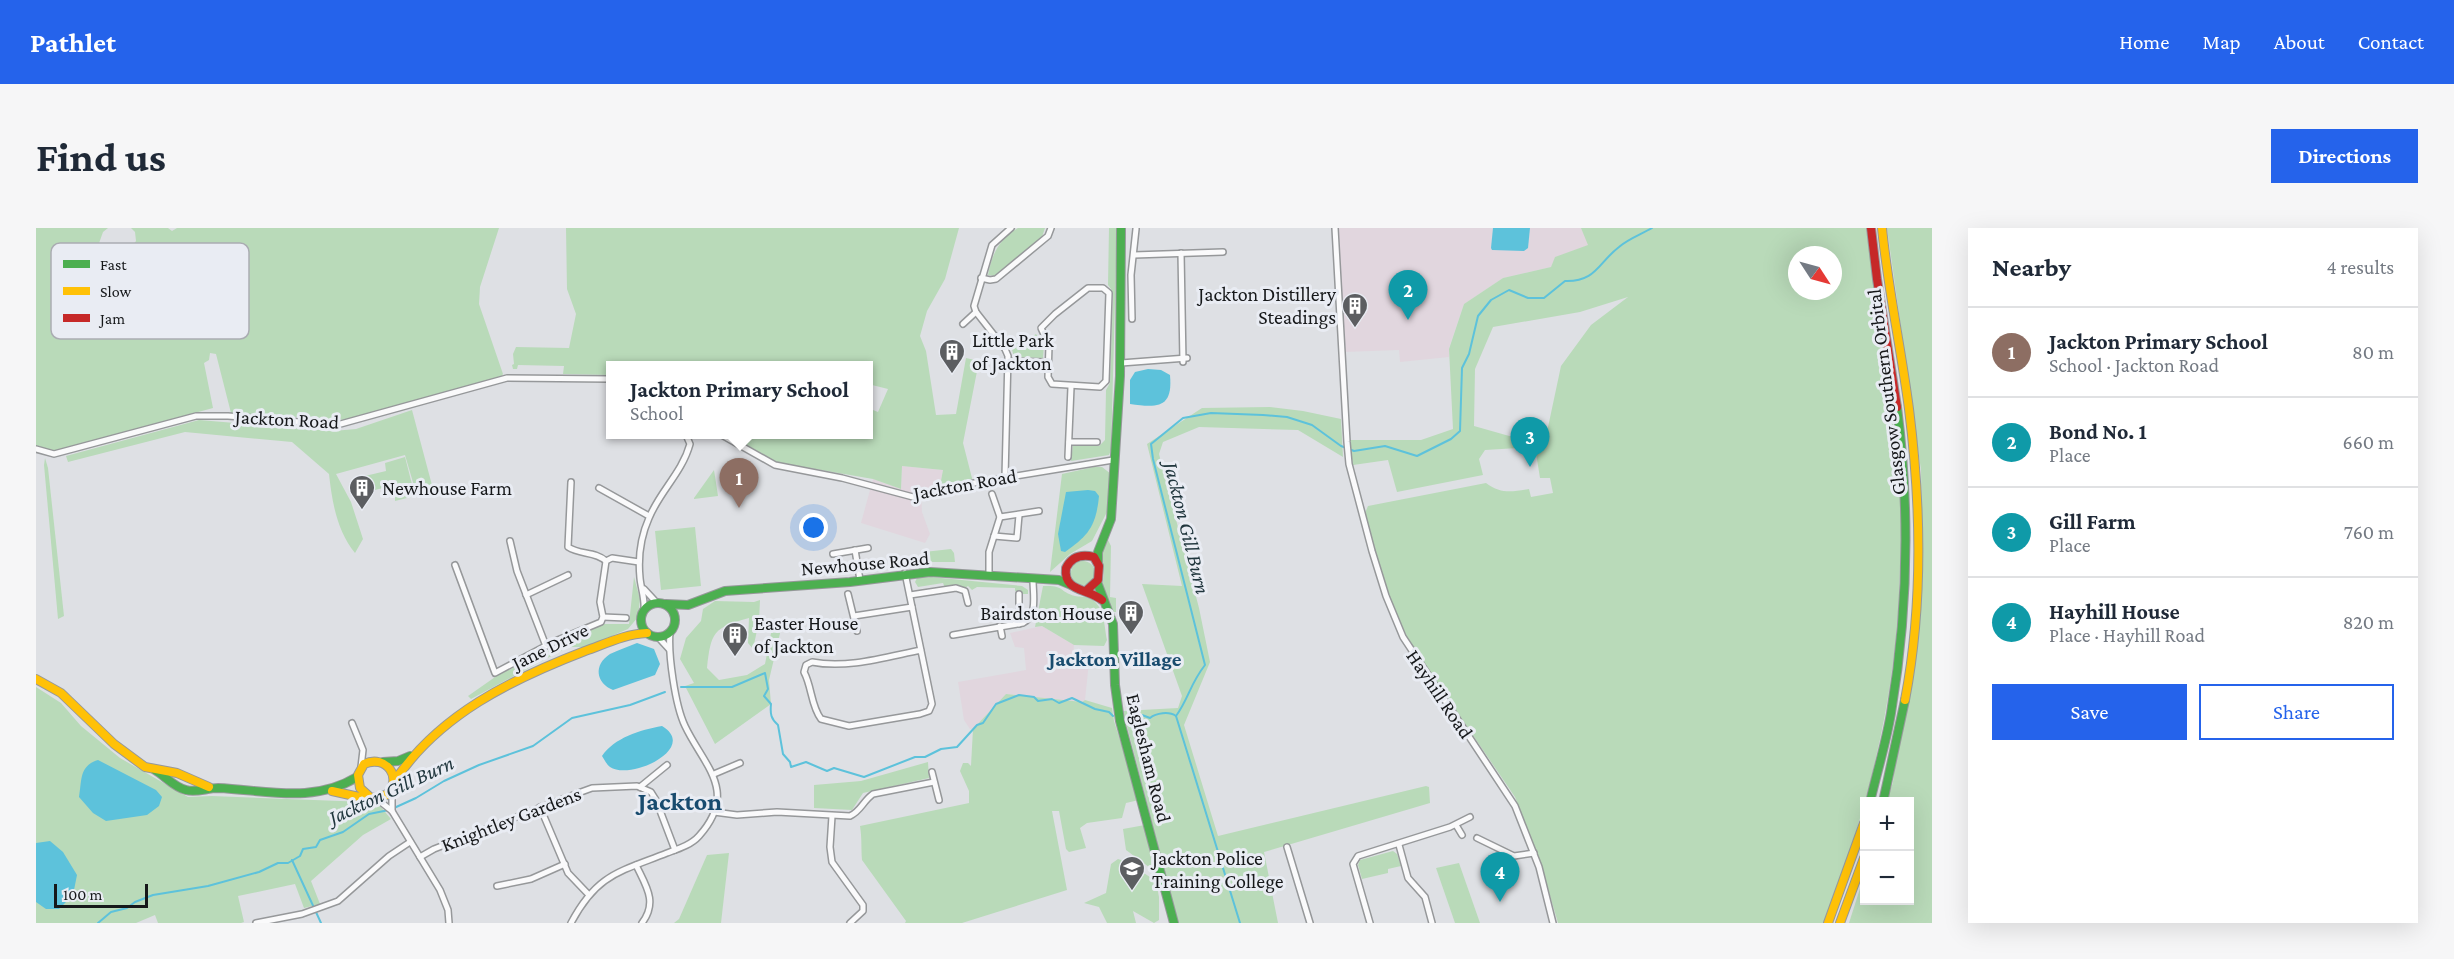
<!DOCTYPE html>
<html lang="en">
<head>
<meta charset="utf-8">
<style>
  body { margin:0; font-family:"Crimson Pro",serif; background:#f6f6f7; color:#1f2937 }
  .controls { position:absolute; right:18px; bottom:18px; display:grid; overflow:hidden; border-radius:0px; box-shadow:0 6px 24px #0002 }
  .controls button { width:54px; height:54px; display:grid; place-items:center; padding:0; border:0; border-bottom:2px solid #e0e1e3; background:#fff; color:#1f2937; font:30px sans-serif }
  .compass { position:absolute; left:1752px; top:18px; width:54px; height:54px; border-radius:50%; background:#fff; box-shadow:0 6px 24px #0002; rotate:126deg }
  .scale { position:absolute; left:18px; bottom:15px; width:94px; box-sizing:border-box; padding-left:6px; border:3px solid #16181a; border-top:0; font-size:16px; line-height:21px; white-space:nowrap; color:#16181a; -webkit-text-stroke:4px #e9ecf3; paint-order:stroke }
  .you { position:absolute; left:778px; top:300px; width:21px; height:21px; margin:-15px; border:4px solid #fff; border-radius:50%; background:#1a73e8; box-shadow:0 0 0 9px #1a73e833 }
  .badge { display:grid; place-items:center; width:39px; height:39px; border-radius:50%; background:#2563eb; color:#fff; font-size:20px; font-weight:700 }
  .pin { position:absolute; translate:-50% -50px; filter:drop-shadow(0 2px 3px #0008) }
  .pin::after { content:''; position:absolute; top:32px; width:21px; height:18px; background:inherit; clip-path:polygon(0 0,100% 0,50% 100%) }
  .popup { position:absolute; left:570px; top:133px; width:267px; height:78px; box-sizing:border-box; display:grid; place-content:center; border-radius:0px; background:#fff; filter:drop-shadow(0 2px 4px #0005); font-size:20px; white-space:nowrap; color:#747a83 }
  .popup b { font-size:22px; color:#1f2937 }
  .popup::after { content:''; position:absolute; left:50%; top:100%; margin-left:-12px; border:12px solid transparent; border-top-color:#fff }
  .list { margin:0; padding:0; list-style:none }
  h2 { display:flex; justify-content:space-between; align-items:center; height:78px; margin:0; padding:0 24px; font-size:26px }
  h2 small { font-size:20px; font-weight:400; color:#747a83 }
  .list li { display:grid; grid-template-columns:39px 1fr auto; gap:18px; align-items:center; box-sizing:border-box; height:90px; padding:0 24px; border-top:2px solid #e0e1e3 }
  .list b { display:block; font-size:22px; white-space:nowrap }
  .list p { margin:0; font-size:20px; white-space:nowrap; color:#747a83 }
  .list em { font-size:20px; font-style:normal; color:#747a83 }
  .actions { display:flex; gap:12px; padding:18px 24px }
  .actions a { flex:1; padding:14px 0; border:2px solid #2563eb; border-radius:0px; text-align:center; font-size:21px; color:#2563eb }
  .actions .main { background:#2563eb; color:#fff }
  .map { position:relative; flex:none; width:1896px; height:695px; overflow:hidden; border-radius:0px }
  header { display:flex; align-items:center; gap:36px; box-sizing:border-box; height:84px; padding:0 30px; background:#2563eb; color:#fff }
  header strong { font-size:28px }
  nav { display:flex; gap:33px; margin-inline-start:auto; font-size:21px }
  .intro { display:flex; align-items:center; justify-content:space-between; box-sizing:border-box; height:144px; padding:0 36px }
  h1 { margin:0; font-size:42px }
  .button { padding:15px 27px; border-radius:0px; background:#2563eb; color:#fff; font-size:21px; font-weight:700 }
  main { display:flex; gap:36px; padding:0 36px }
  aside { flex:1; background:#fff; border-radius:0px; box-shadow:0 6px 24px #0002 }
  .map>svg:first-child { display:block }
  .industrial { fill:#e1d6de }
  .green { fill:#b9dab9; fill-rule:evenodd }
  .water { fill:#5dc2db }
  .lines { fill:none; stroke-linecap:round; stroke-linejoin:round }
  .stream { stroke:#5dc2db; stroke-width:2 }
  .street-casing { stroke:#96989a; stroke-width:8 }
  .fast-casing { stroke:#96989a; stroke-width:10 }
  .slow-casing { stroke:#96989a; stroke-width:10 }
  .jam-casing { stroke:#96989a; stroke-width:10 }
  .street { stroke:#fafafb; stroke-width:5 }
  .fast { stroke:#4caf50; stroke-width:8 }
  .slow { stroke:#ffc107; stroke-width:8 }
  .jam { stroke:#c62828; stroke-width:8 }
  .labels { text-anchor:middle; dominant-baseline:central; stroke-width:6; stroke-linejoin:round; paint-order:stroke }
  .poi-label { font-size:20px; fill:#16181a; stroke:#e9ecf3; text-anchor:start }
  .street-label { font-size:20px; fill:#16181a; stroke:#e9ecf3 }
  .water-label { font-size:21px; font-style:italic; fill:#20363d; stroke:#e9ecf3 }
  .neighbourhood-label { font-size:21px; font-weight:bold; fill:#184b6e; stroke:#e9ecf3 }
  .district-label { font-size:26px; font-weight:bold; fill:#184b6e; stroke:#e9ecf3 }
  .key { fill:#e9ecf3; stroke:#aaacb2; stroke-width:1.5 }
  .key-label { font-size:16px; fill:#16181a }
</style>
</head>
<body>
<header>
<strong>Pathlet</strong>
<nav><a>Home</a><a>Map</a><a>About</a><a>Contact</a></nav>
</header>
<div class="intro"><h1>Find us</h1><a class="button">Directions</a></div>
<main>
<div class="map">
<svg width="1896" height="695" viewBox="0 0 1896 695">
  <rect width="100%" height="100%" fill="#dee0e4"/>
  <g class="industrial">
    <path d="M1302 0H1545L1553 17 1520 29 1515 39 1467 50 1428 76 1413 120V129L1364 134 1363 122 1308 124Z"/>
    <path d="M866 238 907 242 904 258 885 265 886 284 894 306 889 315 825 295 837 251 865 261Z"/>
    <path d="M1006 398 1038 417 1037 429 1053 434 1049 472 1046 474 970 466 937 501H934L928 492 922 454 990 442 988 420 979 419 974 405Z"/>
  </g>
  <g class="green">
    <path d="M0 0H72L67 4 62 18C71 16 78 15 87 21L95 20 100 13 99 4 95 0H132L136 3 141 0H463L444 59 443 76 467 146 465 149 311 192 195 185 180 126 174 125 173 132 168 135 177 180 18 223 0 219Z"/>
    <path d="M530 0H923L909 51 891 83 884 108 890 123 900 187 920 186 930 130 943 133 927 215 937 254 904 258 907 242 866 238 865 261 837 251 739 234 695 207 832 206V180L842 184 852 161 832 156V138H574V147L527 146 528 138 482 137 481 141H477L476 137 478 136 477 126 480 119 533 120 540 86 531 61Z"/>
    <path d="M982 0H1009L1006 9 958 48 952 47C956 26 963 11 982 0Z"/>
    <path d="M1073 0H1081L1075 222 1073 227 1035 233 1037 217 1063 218 1069 212 1070 162 1074 155 1077 68 1075 61 1072 57Z"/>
    <path d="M1545 0H1830C1843 93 1859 186 1865 279 1866 299 1865 319 1864 338 1862 463 1833 580 1788 695H1522L1504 633 1479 569 1374 415 1352 367 1329 285 1332 278 1450 255C1465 266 1475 264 1493 261L1495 269 1517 265 1514 250H1504L1499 219 1449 222 1443 231 1447 247 1361 264 1352 232 1317 237 1313 212H1385L1417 201 1413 121 1428 76 1467 50 1515 39 1519 29 1552 17ZM1761 27H1797V63H1761ZM1592 69 1555 97 1525 138 1508 218 1438 198 1439 141 1457 99 1544 84Z"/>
    <path d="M1851 0H1896V695H1813L1828 648V672H1874V574L1851 573 1857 554 1886 302 1885 242Z"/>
    <path d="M1000 106 1008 117 1007 130 978 129 975 118 979 115 985 116Z"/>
    <path d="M1234 179 1267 183 1305 191 1307 229 1262 202 1163 199 1127 214 1123 226 1163 380 1174 434 1148 497 1182 608 1390 558 1393 559 1394 575 1228 624 1242 695H1142L1087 483 1142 480 1146 468 1106 356 1146 358 1111 216 1166 180Z"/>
    <path d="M376 182 397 261 394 267 381 268 369 227 300 246 315 274 327 311 319 325C301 303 296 274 293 246L256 214 149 204 32 234 30 228 163 192 297 203 320 201Z"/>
    <path d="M369 229 379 268 359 273V263L352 264 351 259 331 264 329 248 350 243 349 235Z"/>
    <path d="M9 230 12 240 28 388 22 391 8 237Z"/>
    <path d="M1058 239H1066L1075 246 1071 284 1056 313 1034 326 1014 344 1026 246Z"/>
    <path d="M678 242 682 268 658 271V270Z"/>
    <path d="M659 299 665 358 625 362 619 303Z"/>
    <path d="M1072 312 1075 318 1074 369 1080 370V384H1076L1066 358 1068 347 1065 326Z"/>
    <path d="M915 321 918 325 919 334H889L888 324Z"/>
    <circle cx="1047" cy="345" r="12"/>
    <path d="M598 349 604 371 602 389 592 401 550 419H532L435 471 432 468 462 447 568 396H593Z"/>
    <path d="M895 349 986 358 992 362V366H986V363H979V360L941 359 936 362 932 358 929 360H909L907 355 882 359 879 354 881 350Z"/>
    <path d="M1007 358C1029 357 1022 363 1039 368 1043 369 1048 368 1053 370 1069 377 1068 398 1071 412L1068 418 1038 417 1006 398 999 399Z"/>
    <path d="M724 372 723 393 717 421 712 415 713 390C677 400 675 404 671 440L683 452 711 447 729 436 737 395 745 401 733 452 735 476 679 516 649 458 658 455 644 431 650 410 665 393 667 381 679 373 718 374Z"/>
    <path d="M0 459 25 475 45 498 84 530 152 569 176 568 331 574 344 578 355 591 327 607 275 653 284 676 268 680 259 656 202 668 208 694 205 695H122L119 687 100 695H0Z"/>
    <path d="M970 466 1046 474 1049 472 1076 480 1078 493 1103 572 1090 575 1086 590 1051 595 1044 600 1050 620 1033 624 1030 621 1023 583H1016L1031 662 926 695H869L870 693 826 632C825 620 826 610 824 598L933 575V563L924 543 927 535H932L935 538 937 501Z"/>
    <path d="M892 534 893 550 827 565 816 582 778 580V557L825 553Z"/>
    <path d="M1109 597 1115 630 1121 645 1090 622 1087 601Z"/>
    <path d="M1357 623 1361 626 1365 638 1352 641V645L1326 651 1322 637 1324 632Z"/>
    <path d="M693 625 685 695H638L643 691 671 627Z"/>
    <path d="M1082 631 1091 634 1120 653 1123 669V692L1118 695 1097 683 1100 695H1071L1063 679 1048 675 1070 665 1075 636Z"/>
    <path d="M1423 635 1444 695H1419L1400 640Z"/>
  </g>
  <g class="water">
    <path d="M1457 0H1494L1492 20 1488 23 1456 22 1455 20Z"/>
    <path d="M1112 141 1125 142 1134 147C1137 180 1122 180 1094 176V152L1099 144Z"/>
    <path d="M1052 262 1059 263 1063 268C1060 298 1053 307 1029 324L1025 323 1022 306 1030 264Z"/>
    <path d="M601 415 618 421 624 436 619 447 577 462C560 455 557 437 574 426 582 422 592 419 601 415Z"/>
    <path d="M626 498C663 520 595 553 574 539 571 537 568 531 566 528 578 510 604 502 626 498Z"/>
    <path d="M62 532 120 562 126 569 123 578 111 587 70 593 57 585 43 569C46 552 43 538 62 532Z"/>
    <path d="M14 613 27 624 41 647 37 667 23 681H10L0 674V615Z"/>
  </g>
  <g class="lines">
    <g class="stream">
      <path d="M645 459H696L729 445 732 461 728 468 735 476C734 486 735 491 742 497L747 526 754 534 755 539 770 534 791 543 798 540 828 549 879 529H889L905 521 921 519 941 497 947 495 960 476 983 467 998 469 1002 473 1016 471 1023 475 1036 470 1059 481 1073 484 1077 488"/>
      <path d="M1140 488C1153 470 1154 456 1169 437L1117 231 1115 216 1147 190 1175 185 1227 187 1251 189 1276 197 1305 218 1318 223 1349 218 1381 228 1415 211 1424 203 1426 140 1433 126 1442 88 1455 72 1473 62 1492 70H1508L1529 53C1560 54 1562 35 1583 19 1592 11 1606 6 1616 0"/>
      <path d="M1140 488 1204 695"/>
      <path d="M1089 490 1106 487 1114 490C1120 485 1133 483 1140 488"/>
      <path d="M358 580 380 570 408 553 443 537 497 518 536 490 594 477 629 464"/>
      <path d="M256 632 285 695"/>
      <path d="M62 695 75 684 91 680 99 674 117 667 172 658 223 644 242 635H252L264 628 267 621 280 619 284 612 307 604 333 586 353 582"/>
    </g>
    <defs>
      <g id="street">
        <path d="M1299 0 1311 214 1313 236 1336 323 1350 368 1367 409 1479 578 1503 639 1517 695"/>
        <path d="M1145 25 1147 134"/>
        <path d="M1098 27 1187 24"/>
        <path d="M945 50 954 52 960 51 1012 8 1015 0"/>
        <path d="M1052 60H1067L1073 65 1070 153 1064 159 1016 156 1012 149 1013 117 1005 100 1019 86Z"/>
        <path d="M1096 91 1095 47 1100 1"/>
        <path d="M927 96 940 84"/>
        <path d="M972 133 1011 134"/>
        <path d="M1085 135 1151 130"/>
        <path d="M684 206 739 237 806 250 877 269 920 258 1077 232"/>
        <path d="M1033 214H1061"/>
        <path d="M0 221 18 226 160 188H192L301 197 471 150 574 151"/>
        <path d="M1032 229 1035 159"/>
        <path d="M969 249 972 128 969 121 940 84 938 78 956 17 975 0"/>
        <path d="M535 254 532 319C544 327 559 323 570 333"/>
        <path d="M563 260 613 288"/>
        <path d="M964 289 1003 283"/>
        <path d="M958 308 981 310 983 287"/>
        <path d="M474 313 481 343 510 418"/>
        <path d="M819 322 824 352"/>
        <path d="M797 326 832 320"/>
        <path d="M419 337 459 445 517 414 565 394 567 389 564 374 570 333 576 330 603 334"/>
        <path d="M869 345 896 476 893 483 884 486 813 498 785 491C775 478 776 459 768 444L770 437 776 434C811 441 850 429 885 422"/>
        <path d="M953 348V324L964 289 956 266"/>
        <path d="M608 361 621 375"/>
        <path d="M812 366 821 403"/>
        <path d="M490 367 532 347"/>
        <path d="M874 367 920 360 929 363 932 375"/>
        <path d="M608 382C609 370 605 361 604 350 602 330 605 308 613 290 624 263 646 245 654 216L650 207"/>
        <path d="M818 388 876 379"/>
        <path d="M567 389 590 390"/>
        <path d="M983 396V366"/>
        <path d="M964 398 966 408"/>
        <path d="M917 407 987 395C1002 387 997 367 997 352"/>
        <path d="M622 409 633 421"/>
        <path d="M316 495 327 522 325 539"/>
        <path d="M896 544 903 572"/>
        <path d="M678 546 704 535"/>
        <path d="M604 559 631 537"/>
        <path d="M356 562V583L404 662 412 682 413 695"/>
        <path d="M341 571 356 583"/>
        <path d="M504 579 532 645 553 667"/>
        <path d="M678 584 701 587 741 584 814 588C825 583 827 573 837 566L898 554"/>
        <path d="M796 588 794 619 796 634 827 677V683L814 695"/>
        <path d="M1420 597 1426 607"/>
        <path d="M1441 610 1478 628 1498 625"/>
        <path d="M1363 617 1372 650 1389 669 1396 695"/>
        <path d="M1251 619 1274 695"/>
        <path d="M384 629 398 621 545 564 556 560 601 558 615 564 620 572 639 622"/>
        <path d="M600 637C610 658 622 674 606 695"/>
        <path d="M461 658 495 651 529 636"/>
        <path d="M220 695 266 686 302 673 353 628 374 614"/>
        <path d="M535 695C561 646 583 644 631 625 642 621 655 617 663 608 703 563 668 538 649 498 639 477 632 426 634 404"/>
        <path d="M1334 695 1317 636 1322 628 1414 599 1434 589"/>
      </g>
      <g id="fast">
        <path d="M1062 334V324L1075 291 1084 148 1085 0"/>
        <path d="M1061 354 1077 396 1079 457 1084 493 1138 695"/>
        <circle cx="622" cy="392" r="17"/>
        <path d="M630 376 652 377 689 363 814 354 894 344 1023 352 1035 357"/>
        <path d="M347 534 362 533 374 528"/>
        <path d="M119 542C129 548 138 559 150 562 160 565 171 560 182 560 230 562 277 576 321 549"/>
        <path d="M1834 574C1841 544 1850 515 1855 485 1872 384 1874 281 1861 179"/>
        <path d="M1847 574 1869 472"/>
      </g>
      <g id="slow">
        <path d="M1846 0C1852 61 1865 120 1873 181 1885 276 1887 378 1869 472"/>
        <path d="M0 451 25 465 78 516 109 539 141 545 173 559"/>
        <path d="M358 554C402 487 476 451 549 423 569 416 589 406 611 405"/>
        <path d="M296 563 332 571 350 567C368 550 350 526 328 536L322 547 324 560 335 570"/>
        <path d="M1792 695 1828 595"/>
        <path d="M1804 695 1828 630"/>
      </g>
      <g id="jam">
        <path d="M1835 0 1841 51 1861 179"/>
        <path d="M1051 362 1062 352 1063 338 1058 329C1046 326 1036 328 1030 340 1027 364 1051 360 1066 372"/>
      </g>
    </defs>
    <use href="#street" class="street-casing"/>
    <use href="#fast" class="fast-casing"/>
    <use href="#slow" class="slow-casing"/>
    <use href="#jam" class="jam-casing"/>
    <use href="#street" class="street"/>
    <use href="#fast" class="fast"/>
    <use href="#slow" class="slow"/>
    <use href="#jam" class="jam"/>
  </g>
  <defs>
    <symbol id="building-pin" viewBox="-11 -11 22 30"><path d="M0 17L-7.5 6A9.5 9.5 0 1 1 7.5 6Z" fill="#5c5e61" stroke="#e9ecf3"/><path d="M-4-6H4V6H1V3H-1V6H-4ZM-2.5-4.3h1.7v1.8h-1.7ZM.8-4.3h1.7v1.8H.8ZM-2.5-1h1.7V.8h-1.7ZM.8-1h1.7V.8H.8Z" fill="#fff"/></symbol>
    <symbol id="university-pin" viewBox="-11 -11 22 30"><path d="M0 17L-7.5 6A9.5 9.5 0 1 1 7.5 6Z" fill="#5c5e61" stroke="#e9ecf3"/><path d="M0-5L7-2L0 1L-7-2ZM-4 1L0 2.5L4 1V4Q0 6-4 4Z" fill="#fff"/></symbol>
  </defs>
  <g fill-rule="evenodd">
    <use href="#building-pin" x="1304" y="63" width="30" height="40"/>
    <use href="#building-pin" x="901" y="109" width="30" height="40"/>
    <use href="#building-pin" x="311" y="245" width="30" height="40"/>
    <use href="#building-pin" x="1080" y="370" width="30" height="40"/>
    <use href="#building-pin" x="684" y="392" width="30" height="40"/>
    <use href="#university-pin" x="1081" y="626" width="30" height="40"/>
  </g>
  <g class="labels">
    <g class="poi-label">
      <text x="1300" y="66" text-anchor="end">Jackton Distillery<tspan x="1300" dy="23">Steadings</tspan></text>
      <text x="936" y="112">Little Park<tspan x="936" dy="23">of Jackton</tspan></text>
      <text x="346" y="260">Newhouse Farm</text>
      <text x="1076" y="385" text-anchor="end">Bairdston House</text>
      <text x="718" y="395">Easter House<tspan x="718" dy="23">of Jackton</tspan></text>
      <text x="1116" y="630">Jackton Police<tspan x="1116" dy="23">Training College</tspan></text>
    </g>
    <g class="street-label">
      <text transform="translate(1850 164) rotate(-97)">Glasgow Southern Orbital</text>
      <text transform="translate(251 191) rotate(3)">Jackton Road</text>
      <text transform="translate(929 256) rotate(-10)">Jackton Road</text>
      <text transform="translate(829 335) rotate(-5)">Newhouse Road</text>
      <text transform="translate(514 418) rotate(-26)">Jane Drive</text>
      <text transform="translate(1404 466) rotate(56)">Hayhill Road</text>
      <text transform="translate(1113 530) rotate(76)">Eaglesham Road</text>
      <text transform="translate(475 591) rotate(-21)">Knightley Gardens</text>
    </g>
    <g class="water-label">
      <text transform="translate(1151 300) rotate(76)">Jackton Gill Burn</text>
      <text transform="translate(355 562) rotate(-25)">Jackton Gill Burn</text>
    </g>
    <g class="neighbourhood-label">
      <text x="1079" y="431">Jackton Village</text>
    </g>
    <g class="district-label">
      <text x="644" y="573">Jackton</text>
    </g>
  </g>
  <rect x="15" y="15" width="198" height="96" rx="9" class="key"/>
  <rect x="27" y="32" width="27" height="8" fill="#4caf50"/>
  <rect x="27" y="59" width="27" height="8" fill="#ffc107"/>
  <rect x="27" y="86" width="27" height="8" fill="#c62828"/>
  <g class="key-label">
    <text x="64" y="42">Fast</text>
    <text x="64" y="69">Slow</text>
    <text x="64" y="96">Jam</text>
  </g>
</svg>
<div class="controls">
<button>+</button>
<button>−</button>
</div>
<svg class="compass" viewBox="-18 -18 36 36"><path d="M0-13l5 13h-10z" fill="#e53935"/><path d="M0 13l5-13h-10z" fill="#747a83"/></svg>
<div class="scale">100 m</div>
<div class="you"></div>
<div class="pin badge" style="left:703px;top:280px;background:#8d6e63">1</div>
<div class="popup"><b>Jackton Primary School</b>School</div>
<div class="pin badge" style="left:1372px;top:92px;background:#0f9aa8">2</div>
<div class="pin badge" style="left:1494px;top:239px;background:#0f9aa8">3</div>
<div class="pin badge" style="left:1464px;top:674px;background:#0f9aa8">4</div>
</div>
<aside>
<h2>Nearby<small>4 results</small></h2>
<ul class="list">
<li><span class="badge" style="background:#8d6e63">1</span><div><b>Jackton Primary School</b><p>School · Jackton Road</p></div><em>80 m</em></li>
<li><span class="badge" style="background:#0f9aa8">2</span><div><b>Bond No. 1</b><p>Place</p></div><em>660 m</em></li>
<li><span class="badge" style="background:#0f9aa8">3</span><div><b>Gill Farm</b><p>Place</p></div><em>760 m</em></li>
<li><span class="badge" style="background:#0f9aa8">4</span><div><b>Hayhill House</b><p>Place · Hayhill Road</p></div><em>820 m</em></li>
</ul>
<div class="actions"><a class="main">Save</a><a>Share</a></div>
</aside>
</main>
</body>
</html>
